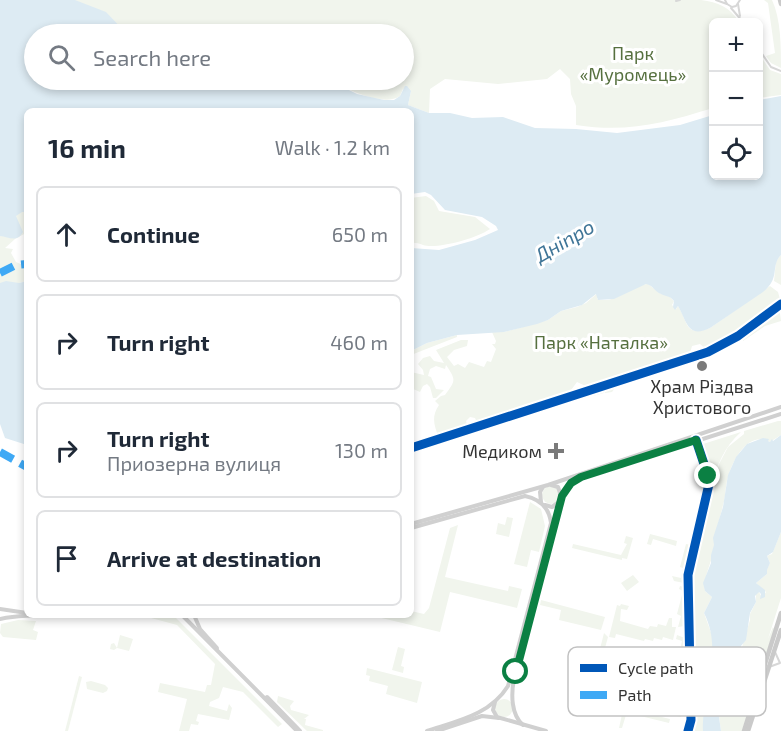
<!DOCTYPE html>
<html lang="en">
<head>
<meta charset="utf-8">
<style>
  body { margin:0; font-family:"Exo 2",sans-serif; background:#f6f6f7; color:#1f2937 }
  .controls { position:absolute; right:18px; top:18px; display:grid; overflow:hidden; border-radius:9px; box-shadow:0 3px 9px #0003 }
  .controls button { width:54px; height:54px; display:grid; place-items:center; padding:0; border:0; border-bottom:2px solid #e0e1e3; background:#fff; color:#1f2937; font:30px sans-serif }
  .stop { position:absolute; width:18px; height:18px; margin:-14px; border:4px solid #0b8043; border-radius:50%; background:#fff }
  .stop.end { background:#0b8043; border-color:#fff; box-shadow:0 2px 6px #0008 }
  .list { margin:0; padding:0; list-style:none }
  h2 { display:flex; justify-content:space-between; align-items:center; height:78px; margin:0; padding:0 24px; font-size:26px }
  h2 small { font-size:20px; font-weight:400; color:#747a83 }
  .list li { display:grid; grid-template-columns:39px 1fr auto; gap:18px; align-items:center; box-sizing:border-box; height:96px; margin:0 12px 12px; padding:0 12px; border:2px solid #e0e1e3; border-radius:9px }
  .list b { display:block; font-size:22px; white-space:nowrap }
  .list p { margin:0; font-size:20px; white-space:nowrap; color:#747a83 }
  .list em { font-size:20px; font-style:normal; color:#747a83 }
  .icon { flex:none; width:33px; height:33px; fill:none; stroke:currentColor; stroke-width:2; stroke-linecap:round; stroke-linejoin:round }
  .map { position:relative; flex:none; width:781px; height:731px; overflow:hidden }
  .search { position:absolute; background:#fff; box-shadow:0 3px 9px #0003; left:24px; top:24px; width:390px; height:66px; display:flex; align-items:center; gap:15px; box-sizing:border-box; padding:0 21px; border-radius:33px; color:#747a83; font-size:22px }
  .panel { position:absolute; background:#fff; box-shadow:0 3px 9px #0003; left:24px; top:108px; width:390px; height:510px; border-radius:9px }
  .map>svg:first-child { display:block }
  .green { fill:#f1f5ed }
  .water { fill:#ddebf3 }
  .lines { fill:none; stroke-linecap:round; stroke-linejoin:round }
  .street { stroke:#d7d7d7; stroke-width:2 }
  .secondary { stroke:#d0d0d0; stroke-width:4 }
  .primary { stroke:#cacaca; stroke-width:4.5 }
  .quiet { stroke:#3fa9f5; stroke-width:8; stroke-dasharray:15 8; stroke-linecap:butt }
  .cycleway-casing { stroke:#fff; stroke-width:13 }
  .cycleway { stroke:#0057b8; stroke-width:9 }
  .route { stroke:#0b8043; stroke-width:8 }
  .poi-dot { fill:#7a7a7a; stroke:#fff; stroke-width:2 }
  .labels { text-anchor:middle; dominant-baseline:central; stroke-width:6; stroke-linejoin:round; paint-order:stroke }
  .park-label { font-size:18px; fill:#56703f; stroke:#fff }
  .poi-label { font-size:18px; fill:#333; stroke:#fff }
  .water-label { font-size:20px; font-style:italic; fill:#3f7597; stroke:#fff }
  .key { fill:#fff; stroke:#c2c2c2; stroke-width:1.5 }
  .key-label { font-size:16px; fill:#333 }
</style>
</head>
<body>
<div class="map">
<svg width="781" height="731" viewBox="0 0 781 731">
  <rect width="100%" height="100%" fill="#fff"/>
  <g class="green">
    <path d="M38 0H701C718 2 730 7 739 22H714L713 108C664 123 628 133 576 125V106L571 94 570 79 560 69 547 79 498 84 445 79 430 89 429 113 408 105 411 91 403 89 400 96C385 106 355 93 340 85L326 91 159 80H404V34H109Z"/>
    <path d="M764 0H772C781 19 781 47 781 68L771 63 766 56 775 53 768 3Z"/>
    <path d="M759 54 770 70 781 74V95L759 98Z"/>
    <path d="M426 196 434 201 439 211 475 217 490 229C477 238 444 247 429 246 422 246 419 242 411 243V198Z"/>
    <path d="M0 202 27 212H25L27 213 26 233 15 239 5 248 13 249 11 253 16 262 23 265 27 269V281L19 283H0Z"/>
    <path d="M781 255V285L774 281 776 261Z"/>
    <path d="M639 267 615 281 597 299C616 305 631 285 648 284L661 294 668 295 674 301 672 305 676 309 678 306C689 323 684 337 710 328L770 286 778 292 781 303 767 310V313L748 328 708 351 700 344 692 346 689 357 592 389 577 382 566 397 478 425 475 418 470 417 466 421 468 428 439 438C434 425 431 417 439 405L435 401 441 396 445 395C456 380 456 380 446 365L445 369 436 366 430 369 428 376 431 377 436 389 444 390 436 398H433L430 387 427 384 423 386 420 392 411 388V372L424 375 423 370 418 364 423 358 430 356 434 361 444 363 436 350 461 340H468L467 346 454 350 447 357 454 366 458 364 465 368 469 362 484 367 487 361 491 362 496 349 492 344H495L496 341 492 332H504L548 320 561 311 577 307 586 303 622 272Z"/>
    <path d="M779 306 781 321 765 326 743 341 742 338 744 333Z"/>
    <path d="M457 335V337L411 355V351L427 343Z"/>
    <path d="M611 384 615 388 612 392 605 393 604 390V393L593 396 591 390Z"/>
    <path d="M778 421H781V435L770 442C749 430 733 459 728 477 725 486 726 496 723 505 720 519 715 531 714 546 713 562 703 575 705 591L712 597 704 613 713 638V653L710 680 704 712 703 731H691L694 719 690 581 692 566 719 464 728 447 744 434V431Z"/>
    <path d="M741 432C724 447 717 465 711 487V480L700 445Z"/>
    <circle cx="551" cy="495" r="9"/>
    <path d="M530 502 541 509 545 526 539 552 531 550 527 567 514 564Z"/>
    <path d="M507 517 513 518 509 537 496 534 498 523 505 525Z"/>
    <path d="M458 525 445 577 508 591 509 586 522 589 517 608 450 592 440 632 369 615H411V611L424 614 429 608 450 528Z"/>
    <path d="M781 532V598L768 639 773 627 774 629 742 731H721L719 716 725 711 724 693 740 654 750 620V614L756 602V592H759L762 598 766 592 756 583 767 574V569L770 563 767 556 772 554Z"/>
    <path d="M650 534 677 541 676 546 653 539 651 545 647 544Z"/>
    <path d="M626 536 633 538 627 559 622 558V560L572 548 573 544 621 555 627 544 624 543Z"/>
    <path d="M686 544 691 545 684 583 674 581 672 576 681 578 683 568 680 567Z"/>
    <path d="M633 575 639 582 627 591 621 583Z"/>
    <path d="M680 586 684 587 685 626 678 627 681 616 677 614 683 591 679 589Z"/>
    <path d="M541 600 605 617 601 630 559 620 561 610 540 605Z"/>
    <path d="M621 604 629 606 627 610 621 609 620 621 648 629 650 626 657 627 658 624 666 626 669 618H672V627H676L673 640 663 637 662 640 654 638 653 641 645 639 644 641 616 634 615 638 609 637 617 605 620 606Z"/>
    <path d="M140 615H173L282 724 278 727 243 692 223 687 219 698 210 702 209 706 227 711 229 704 232 708 229 720 198 714 196 721 199 722 198 725 191 724 189 731H179L187 699 158 692 160 683 205 692 207 685H211L215 664 177 625Z"/>
    <path d="M18 620 36 621 33 630 38 632 36 640 3 637 0 633 1 624Z"/>
    <path d="M604 633 608 637 587 713 583 716Z"/>
    <path d="M120 635 133 639 129 651 117 648 114 650 110 649 111 644 114 643 117 648Z"/>
    <path d="M677 635 685 638 686 677 677 675 680 665 677 664 682 641 676 639Z"/>
    <path d="M398 647 405 649 401 666 404 667 403 673 392 670Z"/>
    <path d="M367 668 422 682 417 703 386 694 388 686 369 681 370 676 366 675Z"/>
    <path d="M79 676 82 677 68 731H65Z"/>
    <path d="M91 681 105 685 108 688 107 691 103 693 87 689 86 682Z"/>
    <path d="M278 696 294 701 290 706 291 710 309 715 304 719H306L305 725 323 730V731H307L277 702Z"/>
    <path d="M621 699 630 702 622 728H619L623 710 617 709Z"/>
    <circle cx="504" cy="708" r="9"/>
    <path d="M674 701 684 703 681 717 671 715Z"/>
    <path d="M629 709 670 719 669 723 628 713Z"/>
  </g>
  <g class="water">
    <path d="M0 0H75L106 12 127 34H34V80H250L304 89 305 80H329L357 94 384 100H394L400 96 405 86H407L411 91 408 105 429 113H450L472 118 503 117 535 128 576 129 617 133 680 125 713 115 714 176H758L759 100 781 96V255C770 266 781 278 763 292L710 328C687 339 687 321 678 306L675 310 673 307 674 301C669 295 667 297 661 294 655 292 653 285 646 284L614 299 598 300 596 294 582 305 561 311 548 320 537 324 504 332 457 335 427 343 411 351V248L439 250 475 240 498 230 496 226 482 217 445 210 431 195 425 192 411 194V111H27V212H22L16 216 23 232C17 243 9 237 0 236Z"/>
    <path d="M6 281 19 283 27 281V445L5 438 0 424V283Z"/>
    <path d="M781 435V532L773 552 767 556 770 563 767 570V574L756 583 765 590V597L760 599 761 594 759 592 755 596 756 602 750 613 746 640 741 646 739 658 724 693 723 704 725 710 719 717 721 731H703C702 718 705 705 708 693 710 686 709 677 710 670 714 649 713 631 704 613L712 597 705 591 703 583 711 563V555L714 545 713 538 723 507 728 475 736 457 747 444 763 438 769 439 768 441 770 442 772 439 773 441Z"/>
  </g>
  <g class="lines">
    <g class="street">
      <path d="M716 0 727 4"/>
      <path d="M725 0 727 4 732 7 736 6 740 0"/>
      <path d="M676 1 680 0"/>
      <path d="M738 4 740 16"/>
      <path d="M731 8 743 22"/>
      <path d="M758 48 771 67 781 71"/>
      <path d="M769 667 780 663 775 652"/>
      <path d="M688 731 691 720 688 575 709 484 708 476 697 443"/>
    </g>
    <g class="secondary">
      <path d="M551 485 558 487 561 496"/>
      <path d="M541 502 540 492 543 487"/>
      <path d="M545 505 552 507 559 502"/>
      <path d="M411 524 548 485 781 407"/>
      <path d="M411 528 525 496C540 499 549 507 551 523L508 686C490 715 457 721 427 731"/>
      <path d="M0 609 27 613"/>
      <path d="M182 615 297 731"/>
      <path d="M194 615 200 629 217 648"/>
      <path d="M0 619C29 612 60 618 90 615"/>
      <path d="M267 697 300 731"/>
      <path d="M495 702 493 710 497 717 546 731"/>
      <path d="M523 725C511 715 511 694 514 679L562 496 571 483 581 478 781 414"/>
      <path d="M437 731 482 716 499 718"/>
    </g>
    <g class="primary">
      <path d="M780 0 781 4"/>
      <path d="M744 731 781 613"/>
      <path d="M748 731 781 630"/>
    </g>
    <g class="quiet">
      <path d="M0 273 16 265 27 264"/>
      <path d="M0 452 27 467"/>
    </g>
    <defs>
      <g id="cycleway">
        <path d="M411 448 708 352 738 336 781 304"/>
        <path d="M688 731 691 720 688 575 709 484 708 476 696 440"/>
      </g>
    </defs>
    <use href="#cycleway" class="cycleway-casing"/>
    <use href="#cycleway" class="cycleway"/>
  </g>
  <g class="lines">
    <path class="route" d="M516 672 562 496 571 483 581 477 696 440 708 476"/>
  </g>
  <g class="poi-dot">
    <circle cx="702" cy="366" r="6"/>
    <path d="M553 442h6v6h6v6h-6v6h-6v-6h-6v-6h6z"/>
  </g>
  <g class="labels">
    <g class="park-label">
      <text x="633" y="53">Парк<tspan x="633" dy="21">«Муромець»</tspan></text>
      <text x="601" y="342">Парк «Наталка»</text>
    </g>
    <g class="poi-label">
      <text x="702" y="386">Храм Різдва<tspan x="702" dy="21">Христового</tspan></text>
      <text x="542" y="451" text-anchor="end">Медиком</text>
    </g>
    <g class="water-label">
      <text transform="translate(564 240) rotate(-30)">Дніпро</text>
    </g>
  </g>
  <rect x="568" y="647" width="198" height="69" rx="9" class="key"/>
  <rect x="580" y="664" width="27" height="8" fill="#0057b8"/>
  <rect x="580" y="691" width="27" height="8" fill="#3fa9f5"/>
  <g class="key-label">
    <text x="618" y="674">Cycle path</text>
    <text x="618" y="701">Path</text>
  </g>
</svg>
<div class="controls">
<button>+</button>
<button>−</button>
<button><svg class="icon" aria-label="locate" viewBox="0 0 24 24"><circle cx="12" cy="12" r="6"/><path d="M12 2v4M12 18v4M2 12h4M18 12h4"/></svg></button>
</div>
<div class="stop" style="left:516px;top:672px"></div>
<div class="stop end" style="left:708px;top:476px"></div>
<div class="search"><svg class="icon" aria-label="search" viewBox="0 0 24 24"><circle cx="10" cy="10" r="6"/><path d="M15 15l6 6"/></svg>Search here</div>
<section class="panel">
<h2>16 min<small>Walk · 1.2 km</small></h2>
<ul class="list">
<li><svg class="icon" aria-label="ahead" viewBox="0 0 24 24"><path d="M12 20V5M6 11l6-6 6 6"/></svg><div><b>Continue</b></div><em>650 m</em></li>
<li><svg class="icon" aria-label="right" viewBox="0 0 24 24"><path d="M7 20v-9h11M14 6l5 5-5 5"/></svg><div><b>Turn right</b></div><em>460 m</em></li>
<li><svg class="icon" aria-label="right" viewBox="0 0 24 24"><path d="M7 20v-9h11M14 6l5 5-5 5"/></svg><div><b>Turn right</b><p>Приозерна вулиця</p></div><em>130 m</em></li>
<li><svg class="icon" aria-label="arrive" viewBox="0 0 24 24"><path d="M6 21V4h12l-3 4 3 4H6"/></svg><div><b>Arrive at destination</b></div></li>
</ul>
</section>
</div>
</body>
</html>
